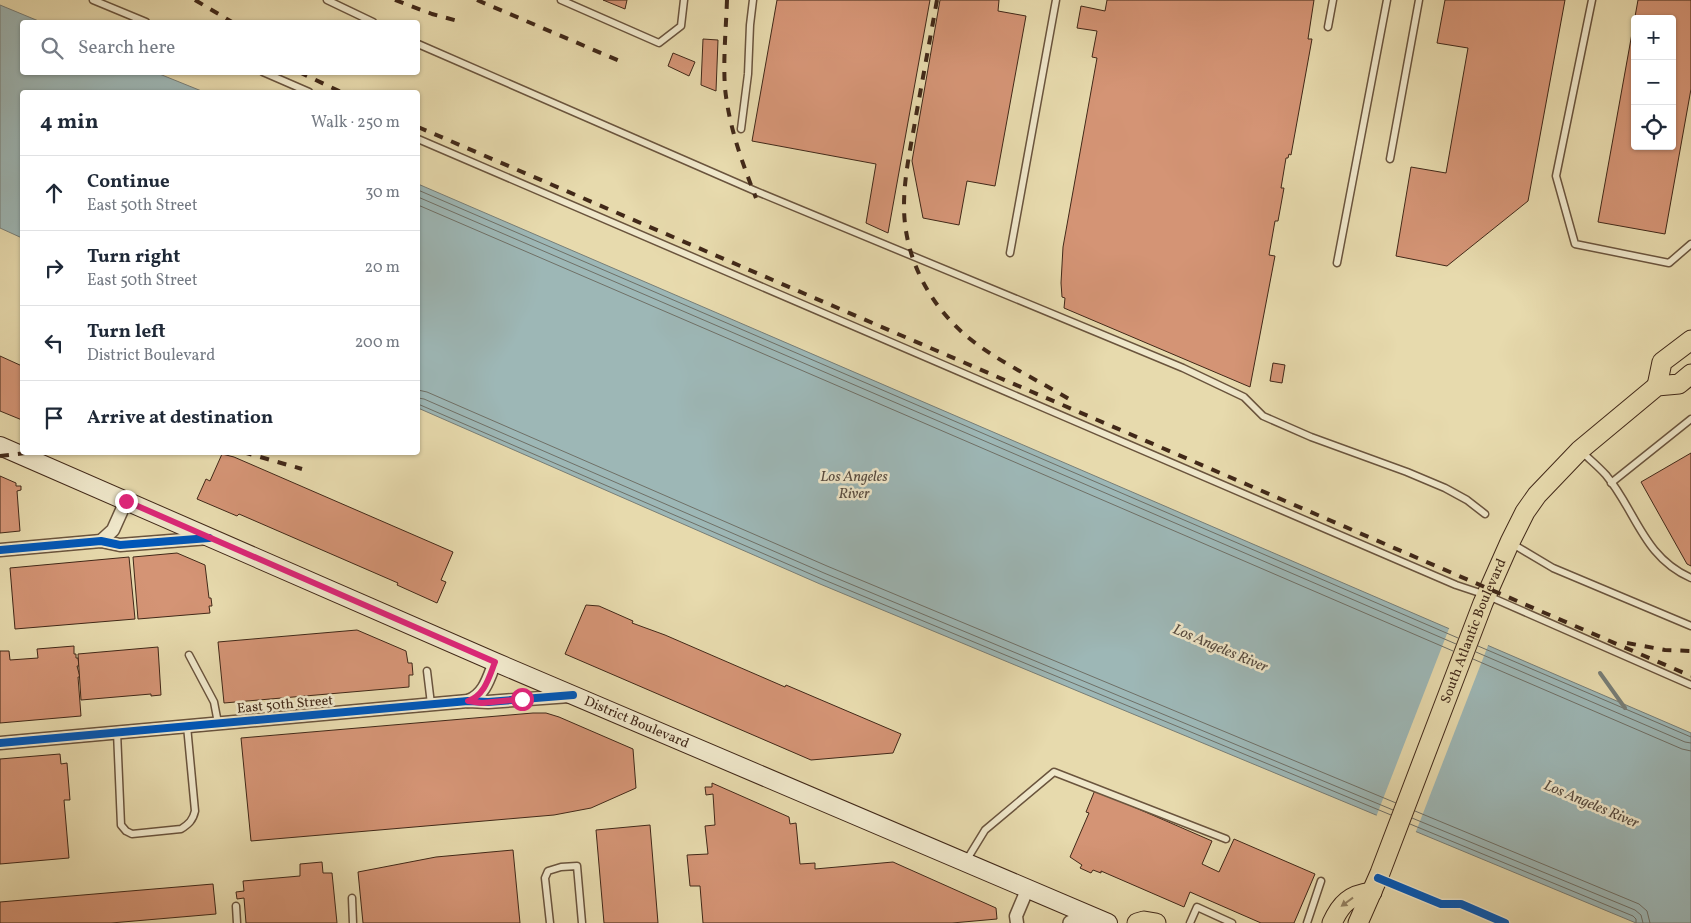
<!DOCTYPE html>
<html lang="en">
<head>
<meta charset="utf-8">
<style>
  body { margin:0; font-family:Vollkorn,serif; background:#f2f2f3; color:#1f2937 }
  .controls { position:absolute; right:15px; top:15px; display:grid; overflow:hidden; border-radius:5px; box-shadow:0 1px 4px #0004 }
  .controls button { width:45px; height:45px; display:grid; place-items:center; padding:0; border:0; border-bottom:1px solid #e0e1e3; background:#fff; color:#1f2937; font:25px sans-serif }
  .stop { position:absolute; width:15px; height:15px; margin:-11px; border:4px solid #db2777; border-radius:50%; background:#fff }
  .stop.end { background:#db2777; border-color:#fff; box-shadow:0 1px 5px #0008 }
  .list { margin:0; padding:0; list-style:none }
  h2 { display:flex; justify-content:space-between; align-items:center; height:65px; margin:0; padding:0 20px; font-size:21px }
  h2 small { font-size:16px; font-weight:400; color:#747a83 }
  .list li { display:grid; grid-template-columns:32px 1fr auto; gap:15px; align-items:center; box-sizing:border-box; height:75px; padding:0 20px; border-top:1px solid #e0e1e3 }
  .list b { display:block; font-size:19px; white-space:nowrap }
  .list p { margin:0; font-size:16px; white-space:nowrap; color:#747a83 }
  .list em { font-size:16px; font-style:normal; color:#747a83 }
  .icon { flex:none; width:28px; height:28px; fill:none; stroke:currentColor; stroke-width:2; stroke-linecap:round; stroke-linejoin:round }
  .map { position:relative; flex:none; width:1691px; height:923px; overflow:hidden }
  .search { position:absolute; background:#fff; box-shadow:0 1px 4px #0004; left:20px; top:20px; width:400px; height:55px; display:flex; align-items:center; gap:12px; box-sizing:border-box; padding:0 18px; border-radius:5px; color:#747a83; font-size:19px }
  .panel { position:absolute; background:#fff; box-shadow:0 1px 4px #0004; left:20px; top:90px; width:400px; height:365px; border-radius:5px }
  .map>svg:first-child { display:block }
  .water { fill:#9db7b6; stroke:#787e77 }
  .pier { fill:#e7daad }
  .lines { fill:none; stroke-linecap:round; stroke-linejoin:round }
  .shore { stroke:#6f7067; stroke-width:1 }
  .stream { stroke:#787e77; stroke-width:4 }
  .building { fill:#d49475; stroke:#412818; fill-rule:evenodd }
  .service-casing { stroke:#6a543d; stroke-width:9 }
  .minor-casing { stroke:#6a543d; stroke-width:15 }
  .tertiary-casing { stroke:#6a543d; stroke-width:18 }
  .secondary-casing { stroke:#412818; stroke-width:20 }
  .primary-casing { stroke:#412818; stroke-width:21 }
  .service { stroke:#efe7ca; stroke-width:6 }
  .minor { stroke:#efe7ca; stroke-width:12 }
  .tertiary { stroke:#efe7ca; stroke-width:15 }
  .secondary { stroke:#efe7ca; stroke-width:18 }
  .primary { stroke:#e7daad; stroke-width:19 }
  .rail { stroke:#412818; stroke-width:4; stroke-dasharray:9 9; stroke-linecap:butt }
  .cycleway-casing { stroke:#efe7ca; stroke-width:11 }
  .cycleway { stroke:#0057b8; stroke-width:8 }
  .oneway { fill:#948162 }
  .route { stroke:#db2777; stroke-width:6 }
  .labels { text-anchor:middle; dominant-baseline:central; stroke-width:5; stroke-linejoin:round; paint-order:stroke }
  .street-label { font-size:14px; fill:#412818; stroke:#efe7ca }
  .water-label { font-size:15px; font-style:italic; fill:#584c40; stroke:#efe7ca }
</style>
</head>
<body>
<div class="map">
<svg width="1691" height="923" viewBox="0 0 1691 923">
  <rect width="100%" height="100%" fill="#e7daad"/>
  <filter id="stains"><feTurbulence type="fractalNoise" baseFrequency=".004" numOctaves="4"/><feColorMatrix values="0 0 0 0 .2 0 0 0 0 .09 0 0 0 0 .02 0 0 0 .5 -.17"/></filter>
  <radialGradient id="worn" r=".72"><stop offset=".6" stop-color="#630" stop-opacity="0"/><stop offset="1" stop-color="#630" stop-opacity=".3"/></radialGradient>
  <g class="water">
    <path d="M0 5 41 22H22V72L157 73 204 92H22V238L0 228Z"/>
    <path d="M418 184 1691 733V923H1636L820 584 418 408Z"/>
  </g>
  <path class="pier" d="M1450 626 1489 643 1415 834 1376 817Z"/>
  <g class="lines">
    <g class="shore">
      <path d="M418 190 1458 638"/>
      <path d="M418 197 1456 644"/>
      <path d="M418 205 1453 651"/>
      <path d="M418 390 427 392 827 566 1396 803"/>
      <path d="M418 398 424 399 824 573 1393 810"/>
      <path d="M418 404 822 579 1391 815"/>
      <path d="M1478 646 1691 737"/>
      <path d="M1476 652 1685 742 1691 743"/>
      <path d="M1473 659 1682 749 1691 751"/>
      <path d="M1415 811 1639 904 1647 911 1650 923"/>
      <path d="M1412 818 1635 910 1641 915 1643 923"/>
      <path d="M1410 824 1633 916 1636 919V923"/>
    </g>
    <path class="stream" d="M1600 673 1625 708"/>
  </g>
  <g class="building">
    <path d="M603 0H627L625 9Z"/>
    <path d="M777 0H930L888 233 866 223 876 164 752 141Z"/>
    <path d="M940 0H999L998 11 1026 16 995 186 967 181 959 225 923 218 912 161Z"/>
    <path d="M1107 0H1314L1308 39H1312L1291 155 1289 154 1288 158H1286L1281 188H1284L1278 221H1275L1269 255 1275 256 1250 387 1064 308 1065 298 1062 297 1061 283 1063 247 1097 58 1092 57 1097 31 1077 28 1081 6 1105 11Z"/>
    <path d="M1445 0H1565L1528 201 1447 266 1396 256 1411 167 1446 173 1468 48 1437 43Z"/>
    <path d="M1638 0H1691V89L1665 234 1598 222ZM1635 19H1672V146H1635Z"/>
    <path d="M703 39 718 40 716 91 701 85Z"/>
    <path d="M673 53 695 62 689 76 668 66Z"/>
    <path d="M0 356 22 366V420L0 411Z"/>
    <path d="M1273 363 1285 365 1282 383 1270 381Z"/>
    <path d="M1691 453V566L1687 564 1641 482Z"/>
    <path d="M222 454 234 457 453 552 441 580 446 582 437 603 397 585 398 583 239 514 237 516 197 499 206 479 210 481Z"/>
    <path d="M0 476 16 483V486H21V490L17 491 20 531 0 533Z"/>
    <path d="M177 553 205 565 209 598H211L212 606H209L210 613 138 619 133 557Z"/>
    <path d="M129 557 135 619 15 629 10 568Z"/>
    <path d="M586 605 599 606 633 621 632 623 665 635 785 687 786 685 901 734 893 753 811 760 565 654Z"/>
    <path d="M357 630 406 651 408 663H412L413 675H409V687L224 703 218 642Z"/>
    <path d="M74 646V654H76V658H78L79 666H77L80 677H78L81 716 0 723V651H9L10 660 38 658 37 649Z"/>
    <path d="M158 647 161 695 151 696V694L81 700 78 654Z"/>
    <path d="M533 713H546L559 717 633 749 636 788 591 808 554 815 251 841 241 738Z"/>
    <path d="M60 754 61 764 67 763 70 800H64L69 858 0 864V759Z"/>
    <path d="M712 783 789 817 790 824 796 823 800 864 815 863V869L893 862 996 908 997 919 952 923H703L700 886H690L687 855 708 854 705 826 715 825 713 794 706 795 705 787H712Z"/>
    <path d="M1095 790 1212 841 1202 864 1219 872 1234 839 1315 874 1294 923H1261L1190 892 1184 907 1101 871V873L1093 870 1091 873 1080 868 1082 865 1070 857 1089 813 1086 812Z"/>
    <path d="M650 825 658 923H604L596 830Z"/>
    <path d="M513 850 520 923H363L358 872 436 857Z"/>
    <path d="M322 862 323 873H332L337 923H246L244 898 237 899 236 892 244 891 243 881 300 876V864Z"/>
    <path d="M213 884 216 914 111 923H0V902Z"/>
  </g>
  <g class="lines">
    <defs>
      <g id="service">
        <path d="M93 0 146 22"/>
        <path d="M327 0 373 22"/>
        <path d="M561 0 659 43 681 26 684 0"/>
        <path d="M1592 0 1556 176 1575 244 1669 263 1691 244"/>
        <path d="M1328 27 1333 0"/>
        <path d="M418 44 753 190 1183 368 1244 397 1263 416 1311 437 1407 472 1445 488 1467 500 1485 514"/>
        <path d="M263 72 309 92"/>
        <path d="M741 129 748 74 750 25 753 0"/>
        <path d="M418 139 1456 585 1486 595 1691 685"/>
        <path d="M1390 159 1419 0"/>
        <path d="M1010 253 1056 0"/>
        <path d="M1337 263 1387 0"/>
        <path d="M1581 451C1589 459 1598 466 1606 475 1636 511 1643 557 1691 578"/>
        <path d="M1611 483 1691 419"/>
        <path d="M1511 543 1553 568 1691 626"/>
        <path d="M189 655 214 702 218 723"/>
        <path d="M427 671 431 704"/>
        <path d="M117 732 121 825 126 831 132 834 181 829C189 824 193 820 195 811L187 726"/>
        <path d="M966 861 985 830 1054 772 1226 839"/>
        <path d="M352 898 353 923"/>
        <path d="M236 906 237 923"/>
        <path d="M550 923 545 878 548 871 561 867 577 866 582 923"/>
        <path d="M1190 923 1197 907 1232 923"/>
        <path d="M1307 923 1321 881"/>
      </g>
      <g id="minor">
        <path d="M101 541 113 530 126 501"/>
        <path d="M0 550 101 541 120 545 209 538"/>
        <path d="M468 701C485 695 489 677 495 662"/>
        <path d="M0 743 468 701 488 702 570 696"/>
        <path d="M1017 923 1016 916 1027 890"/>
      </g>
      <path id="tertiary" d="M1071 923 1097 918"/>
      <g id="secondary">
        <path id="s1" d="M0 446 495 662 1108 923"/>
      </g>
      <g id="primary">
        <path d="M1657 386 1662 362 1691 340"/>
        <path d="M1137 923 1144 921 1156 923"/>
        <path d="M1332 923C1341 903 1350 895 1372 892"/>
        <path id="s2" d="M1358 923 1380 873 1483 603 1510 542 1525 512 1537 495 1580 450 1657 386 1679 384 1691 374"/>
      </g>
    </defs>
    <use href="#service" class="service-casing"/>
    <use href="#minor" class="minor-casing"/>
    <use href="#tertiary" class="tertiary-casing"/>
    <use href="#secondary" class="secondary-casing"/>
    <use href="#primary" class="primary-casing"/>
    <use href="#service" class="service"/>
    <use href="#minor" class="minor"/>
    <use href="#tertiary" class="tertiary"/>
    <use href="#secondary" class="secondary"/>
    <use href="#primary" class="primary"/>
    <g class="rail">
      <path d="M195 0 232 22"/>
      <path d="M395 0 432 14 458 21"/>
      <path d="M477 0 622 62"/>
      <path d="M727 0C726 29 723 59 725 88 729 127 742 162 756 198"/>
      <path d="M937 0C930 39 923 77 916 116 911 146 904 176 904 206 904 255 927 301 963 333 991 358 1036 379 1069 399"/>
      <path d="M299 72 341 92"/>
      <path d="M418 127 1691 676"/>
      <path d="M243 452 302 469"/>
      <path d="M0 456 34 452"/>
      <path d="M1627 643 1665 650 1691 651"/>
    </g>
    <defs>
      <g id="cycleway">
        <path d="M0 550 101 541 120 545 209 538"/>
        <path d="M0 743 468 701 488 702 573 695"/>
        <path d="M1378 878 1441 904H1461L1505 923"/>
      </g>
    </defs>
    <use href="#cycleway" class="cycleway-casing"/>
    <use href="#cycleway" class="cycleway"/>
  </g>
  <defs><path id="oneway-solid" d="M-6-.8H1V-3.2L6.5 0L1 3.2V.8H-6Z" transform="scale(1.25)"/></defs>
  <use class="oneway" href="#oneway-solid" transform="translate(1347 902) rotate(144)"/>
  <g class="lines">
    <path class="route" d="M126 501 495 662C489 677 485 695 468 701L482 703 522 699"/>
  </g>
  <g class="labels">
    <g class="street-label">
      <text stroke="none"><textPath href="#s2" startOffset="314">South Atlantic Boulevard</textPath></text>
      <text transform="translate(285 705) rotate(-5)">East 50th Street</text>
      <text stroke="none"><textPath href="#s1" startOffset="694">District Boulevard</textPath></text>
    </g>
    <g class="water-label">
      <text x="854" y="477">Los Angeles<tspan x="854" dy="17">River</tspan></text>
      <text transform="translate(1220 649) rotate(23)">Los Angeles River</text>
      <text transform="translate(1591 805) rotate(23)">Los Angeles River</text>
    </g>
  </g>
  <rect width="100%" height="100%" filter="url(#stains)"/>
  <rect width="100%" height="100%" fill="url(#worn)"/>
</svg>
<div class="controls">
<button>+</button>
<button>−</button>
<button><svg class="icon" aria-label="locate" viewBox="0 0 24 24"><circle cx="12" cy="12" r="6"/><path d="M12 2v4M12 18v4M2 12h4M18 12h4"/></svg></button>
</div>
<div class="stop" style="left:522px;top:699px"></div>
<div class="stop end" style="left:126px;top:501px"></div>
<div class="search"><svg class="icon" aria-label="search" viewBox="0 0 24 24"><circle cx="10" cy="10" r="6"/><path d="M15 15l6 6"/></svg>Search here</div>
<section class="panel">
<h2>4 min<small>Walk · 250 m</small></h2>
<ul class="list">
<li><svg class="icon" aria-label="ahead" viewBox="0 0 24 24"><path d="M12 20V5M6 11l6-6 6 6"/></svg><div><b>Continue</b><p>East 50th Street</p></div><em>30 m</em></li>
<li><svg class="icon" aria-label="right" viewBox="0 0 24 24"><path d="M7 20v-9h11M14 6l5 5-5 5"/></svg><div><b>Turn right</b><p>East 50th Street</p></div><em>20 m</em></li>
<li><svg class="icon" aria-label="left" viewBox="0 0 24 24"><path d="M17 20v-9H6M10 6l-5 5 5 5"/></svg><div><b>Turn left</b><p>District Boulevard</p></div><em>200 m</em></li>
<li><svg class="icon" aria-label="arrive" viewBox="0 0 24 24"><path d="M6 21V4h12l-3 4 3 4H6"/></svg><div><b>Arrive at destination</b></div></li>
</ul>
</section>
</div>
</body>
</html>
